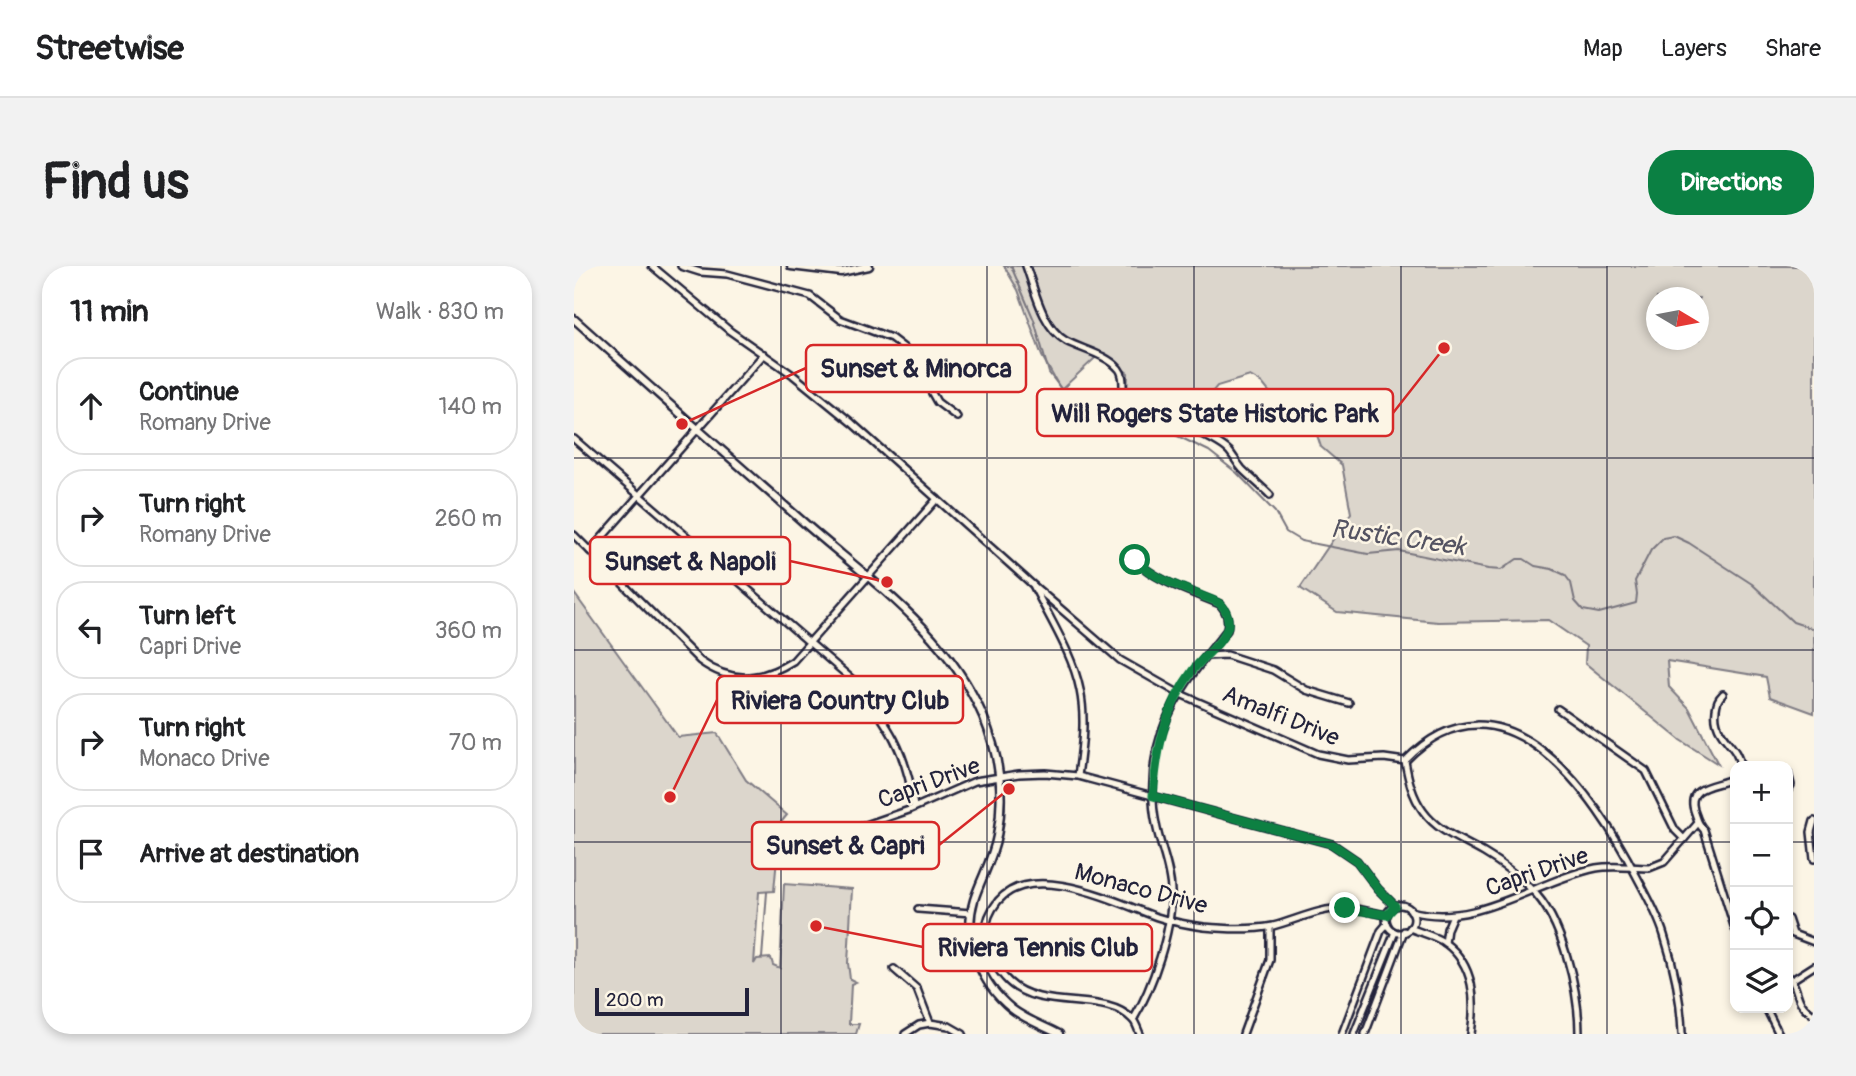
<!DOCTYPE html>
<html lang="en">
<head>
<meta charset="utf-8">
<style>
  body { margin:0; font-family:Pangolin,sans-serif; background:#f2f2f2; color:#202124 }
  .controls { position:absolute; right:21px; bottom:21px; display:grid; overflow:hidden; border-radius:14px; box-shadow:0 4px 10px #0003 }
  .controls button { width:63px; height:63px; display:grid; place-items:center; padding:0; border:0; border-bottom:2px solid #e0e0e0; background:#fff; color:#202124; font:35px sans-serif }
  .compass { position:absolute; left:1072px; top:21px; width:63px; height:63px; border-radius:50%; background:#fff; box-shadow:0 4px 10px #0003; rotate:100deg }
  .scale { position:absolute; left:21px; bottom:18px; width:154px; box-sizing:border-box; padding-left:7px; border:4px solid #22223b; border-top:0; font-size:19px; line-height:24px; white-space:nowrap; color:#22223b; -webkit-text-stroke:5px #fcf5e5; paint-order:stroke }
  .stop { position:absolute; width:21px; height:21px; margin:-16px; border:5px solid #0b8043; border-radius:50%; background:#fff }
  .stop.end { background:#0b8043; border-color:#fff; box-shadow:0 2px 7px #0008 }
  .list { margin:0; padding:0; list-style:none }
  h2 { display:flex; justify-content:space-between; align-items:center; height:91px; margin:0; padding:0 28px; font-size:30px }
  h2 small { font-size:23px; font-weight:400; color:#757577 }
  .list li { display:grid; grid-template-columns:46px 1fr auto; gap:21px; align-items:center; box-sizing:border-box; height:98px; margin:0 14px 14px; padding:0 14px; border:2px solid #e0e0e0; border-radius:28px }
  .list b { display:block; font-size:26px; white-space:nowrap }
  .list p { margin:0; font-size:23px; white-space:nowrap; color:#757577 }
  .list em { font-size:23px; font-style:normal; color:#757577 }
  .icon { flex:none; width:38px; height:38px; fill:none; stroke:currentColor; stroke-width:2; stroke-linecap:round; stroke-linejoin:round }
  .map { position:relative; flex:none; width:1240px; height:768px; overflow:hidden; border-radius:28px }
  header { display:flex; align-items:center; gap:42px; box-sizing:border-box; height:98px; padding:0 35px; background:#fff; border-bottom:2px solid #e0e0e0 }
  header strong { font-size:33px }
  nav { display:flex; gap:38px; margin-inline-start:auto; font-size:24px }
  .intro { display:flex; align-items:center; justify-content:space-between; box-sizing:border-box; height:168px; padding:0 42px }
  h1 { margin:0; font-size:49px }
  .button { padding:18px 32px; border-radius:28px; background:#0b8043; color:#fff; font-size:24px; font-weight:700 }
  main { display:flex; gap:42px; padding:0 42px }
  aside { flex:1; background:#fff; border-radius:28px; box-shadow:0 4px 10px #0003 }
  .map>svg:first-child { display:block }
  .green { fill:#dcd6cc; stroke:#7f7c84; stroke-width:2; fill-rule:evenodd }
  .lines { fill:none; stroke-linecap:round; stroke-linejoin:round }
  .stream { stroke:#78757e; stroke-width:2 }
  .minor-casing { stroke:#22223b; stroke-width:10 }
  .major-casing { stroke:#22223b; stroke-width:11 }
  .minor { stroke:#fcf5e5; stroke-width:5 }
  .major { stroke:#fcf5e5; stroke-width:6 }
  .route { stroke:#0b8043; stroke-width:9 }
  .grid { fill:none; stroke:#22223b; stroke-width:2; stroke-opacity:0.55 }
  .labels { text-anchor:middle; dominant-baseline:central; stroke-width:5; stroke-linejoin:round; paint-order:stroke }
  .street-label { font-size:24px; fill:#22223b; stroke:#fcf5e5 }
  .water-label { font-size:26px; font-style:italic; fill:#545362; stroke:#fcf5e5 }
  .leader { fill:none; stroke:#d62828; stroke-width:2.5 }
  .callout-dot { fill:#d62828; stroke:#fcf5e5; stroke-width:2.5 }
  .callout { fill:#fcf5e5; stroke:#d62828; stroke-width:2.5 }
  .callout-label { font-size:26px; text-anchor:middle; font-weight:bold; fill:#22223b }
</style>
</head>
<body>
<header>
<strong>Streetwise</strong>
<nav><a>Map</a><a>Layers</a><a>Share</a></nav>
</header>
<div class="intro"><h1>Find us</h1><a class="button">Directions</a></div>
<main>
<aside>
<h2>11 min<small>Walk · 830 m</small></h2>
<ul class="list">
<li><svg class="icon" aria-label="ahead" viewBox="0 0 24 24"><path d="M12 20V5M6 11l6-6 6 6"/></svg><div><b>Continue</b><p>Romany Drive</p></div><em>140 m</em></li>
<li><svg class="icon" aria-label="right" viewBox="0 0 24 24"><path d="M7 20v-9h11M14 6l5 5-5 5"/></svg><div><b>Turn right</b><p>Romany Drive</p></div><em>260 m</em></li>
<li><svg class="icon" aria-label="left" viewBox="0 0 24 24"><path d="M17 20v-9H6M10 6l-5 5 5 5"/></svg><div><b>Turn left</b><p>Capri Drive</p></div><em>360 m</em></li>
<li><svg class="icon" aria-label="right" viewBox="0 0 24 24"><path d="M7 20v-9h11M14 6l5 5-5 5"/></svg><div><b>Turn right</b><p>Monaco Drive</p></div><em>70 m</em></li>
<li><svg class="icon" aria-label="arrive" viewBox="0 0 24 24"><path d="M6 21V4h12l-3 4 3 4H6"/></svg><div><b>Arrive at destination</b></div></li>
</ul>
</aside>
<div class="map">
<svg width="1240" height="768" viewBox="0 0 1240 768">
  <rect width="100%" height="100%" fill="#fcf5e5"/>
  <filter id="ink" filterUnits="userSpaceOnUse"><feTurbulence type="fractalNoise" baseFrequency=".0143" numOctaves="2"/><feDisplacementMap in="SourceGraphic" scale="14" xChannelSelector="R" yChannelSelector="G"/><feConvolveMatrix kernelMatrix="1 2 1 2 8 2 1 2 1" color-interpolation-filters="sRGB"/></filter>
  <g filter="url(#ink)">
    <g class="green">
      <path d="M430 0H1240V447L1196 431 1192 411 1093 395 1095 421 1115 442 1144 498 1106 474 1011 397 1012 380 974 354 864 356 763 346 726 322 777 247 768 199 747 181 737 151 700 137 701 133 688 117 676 110 643 120 609 162 572 139 558 136 553 131 554 107 529 89 521 92 487 124 468 90 444 24ZM1083 32H1125V74H1083Z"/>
      <path d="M0 327 104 471 143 467 172 514 213 549 198 567 203 592 200 625 185 626 180 698 183 693 197 692 199 699 206 702 210 618 278 623 274 697 276 713 282 716 277 718 275 758H285L282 768H0Z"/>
    </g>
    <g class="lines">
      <g class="stream">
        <path d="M437 0 460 54 475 107 499 138 553 157 593 165 635 185 663 207 701 246 712 266 727 275 794 288 825 285 914 303 927 304 943 293H950L961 300 978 303 991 309 997 317 1001 335 1009 344 1025 347 1062 337 1063 328 1061 315 1077 284 1089 272 1100 270 1115 277 1178 318 1219 356 1240 363"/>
        <path d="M188 692 193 626"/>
      </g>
      <defs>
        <g id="minor">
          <path d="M78 0 156 65 219 109 278 157 459 319 546 394 604 427 744 488 774 494 810 492 831 495C929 394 1022 530 1063 611 1073 630 1084 649 1090 669 1100 700 1107 735 1108 768"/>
          <path d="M107 0 126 6 153 8 236 30 266 53 317 72 330 82 342 99 363 136 383 151"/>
          <path d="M452 0C461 24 468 61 492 75 509 84 532 88 545 103 553 113 545 127 553 138 574 144 641 171 655 185 660 191 663 197 668 203 677 212 687 220 696 229"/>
          <path d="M0 173 280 415C314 458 333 485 340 541"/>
          <path d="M0 269 126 395C158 418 187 415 219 395L363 233"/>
          <path d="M16 285 190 88"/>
          <path d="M460 321C476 353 499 389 506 424 512 453 508 481 504 510"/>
          <path d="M632 390 653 389 699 404 732 424 775 437"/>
          <path d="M1149 428C1144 433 1143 436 1142 443 1138 471 1164 477 1166 500"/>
          <path d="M984 443 1072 505 1101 564 1110 573"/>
          <path d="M831 495C834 512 838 530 849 545 864 566 888 574 910 587 927 597 943 609 957 623 989 653 1005 726 1005 768"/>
          <path d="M1161 511C1147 521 1112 517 1120 544 1123 553 1124 558 1130 564L1161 663"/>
          <path d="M1214 524 1217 519 1214 507"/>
          <path d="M1240 555 1237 566 1240 593"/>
          <path d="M286 561 335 544 401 515 445 508 471 507 504 510 758 578 783 595 804 623 821 640"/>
          <circle cx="826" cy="653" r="14"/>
          <path d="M344 643 397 647"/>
          <path d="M837 645C903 663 960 615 1022 602 1039 599 1058 602 1075 602L1090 596 1124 557"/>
          <path d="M1214 653 1219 668 1240 676"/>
          <path d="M836 662C847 667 862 670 871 677 901 699 902 735 897 768"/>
          <path d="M398 673 412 667"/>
          <path d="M871 677 873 663 879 649"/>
          <path d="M320 703 343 723 356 757 375 760 389 768"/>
          <path d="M1214 710C1227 722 1218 736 1240 749"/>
          <path d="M1218 714 1240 700"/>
          <path d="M1192 742 1205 768"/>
          <path d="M559 754C578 723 599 663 597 626 597 603 586 581 582 558 577 535 578 506 583 483 594 435 623 401 653 364 655 353 653 346 646 338 618 326 583 316 561 294"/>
          <path d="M331 768 345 759 356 757"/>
          <path d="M566 768C564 764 562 757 559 754 532 724 468 747 435 716 422 704 414 686 412 669 411 656 416 645 424 635 459 594 544 637 583 651 598 656 615 659 630 661 651 663 678 664 699 660 722 654 746 642 771 642 784 642 799 647 813 649"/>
          <path d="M669 768 696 694V661"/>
          <path d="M768 768 807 665 813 658"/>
          <path d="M780 768 821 666"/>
          <path d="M791 768 830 665"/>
        </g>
        <g id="major">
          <path d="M217 0 267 6 295 0"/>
          <path d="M0 53C78 123 156 192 235 261 301 318 373 367 409 450 425 488 431 529 423 570 419 593 407 612 400 634 388 674 407 718 438 743 452 754 470 760 485 768"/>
        </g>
      </defs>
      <use href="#minor" class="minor-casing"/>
      <use href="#major" class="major-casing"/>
      <use href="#minor" class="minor"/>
      <use href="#major" class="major"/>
    </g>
  </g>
  <g class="lines" filter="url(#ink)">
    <path class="route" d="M561 294C579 312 604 320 626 329 632 332 641 334 646 338 653 343 656 355 653 363 647 378 629 391 619 404 590 443 583 483 579 530L758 578 783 595 804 623 821 640 813 649 771 642"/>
  </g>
  <path class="grid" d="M207 0V768M413 0V768M620 0V768M827 0V768M1033 0V768M0 192H1240M0 384H1240M0 576H1161M1214 576H1240"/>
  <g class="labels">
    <g class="street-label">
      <text transform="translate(707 450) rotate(22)">Amalfi Drive</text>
      <text transform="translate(355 517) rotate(-20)">Capri Drive</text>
      <text transform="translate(963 606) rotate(-19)">Capri Drive</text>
      <text transform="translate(567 623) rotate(15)">Monaco Drive</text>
    </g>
    <g class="water-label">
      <text transform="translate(824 272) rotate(8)">Rustic Creek</text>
    </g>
  </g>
  <path class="leader" d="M108 158L232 102M870 82L819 147M313 316L216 295M96 531L143 434M435 523L365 579M242 660L349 681"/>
  <g class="callout-dot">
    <circle cx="108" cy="158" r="7"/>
    <circle cx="870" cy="82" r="7"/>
    <circle cx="313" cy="316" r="7"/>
    <circle cx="96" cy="531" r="7"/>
    <circle cx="435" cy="523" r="7"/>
    <circle cx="242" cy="660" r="7"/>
  </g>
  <g class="callout">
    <rect x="232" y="79" width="220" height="47" rx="7"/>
    <rect x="463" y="123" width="356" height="47" rx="7"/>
    <rect x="16" y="271" width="200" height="47" rx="7"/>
    <rect x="143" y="410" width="246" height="47" rx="7"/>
    <rect x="178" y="556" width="187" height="47" rx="7"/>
    <rect x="349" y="658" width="229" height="47" rx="7"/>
  </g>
  <g class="callout-label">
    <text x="342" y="111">Sunset &amp; Minorca</text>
    <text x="641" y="156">Will Rogers State Historic Park</text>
    <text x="116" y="304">Sunset &amp; Napoli</text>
    <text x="266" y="443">Riviera Country Club</text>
    <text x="271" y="588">Sunset &amp; Capri</text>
    <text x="464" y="690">Riviera Tennis Club</text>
  </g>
</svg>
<div class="controls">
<button>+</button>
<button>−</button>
<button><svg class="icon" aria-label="locate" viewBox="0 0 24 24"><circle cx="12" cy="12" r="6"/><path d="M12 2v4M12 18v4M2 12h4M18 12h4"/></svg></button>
<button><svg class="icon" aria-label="layers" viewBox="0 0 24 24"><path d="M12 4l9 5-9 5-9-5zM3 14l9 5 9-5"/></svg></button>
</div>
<svg class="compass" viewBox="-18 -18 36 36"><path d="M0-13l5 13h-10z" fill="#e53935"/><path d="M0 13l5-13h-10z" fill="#757577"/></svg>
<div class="scale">200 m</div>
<div class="stop" style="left:561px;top:294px"></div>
<div class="stop end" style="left:771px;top:642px"></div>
</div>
</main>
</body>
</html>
